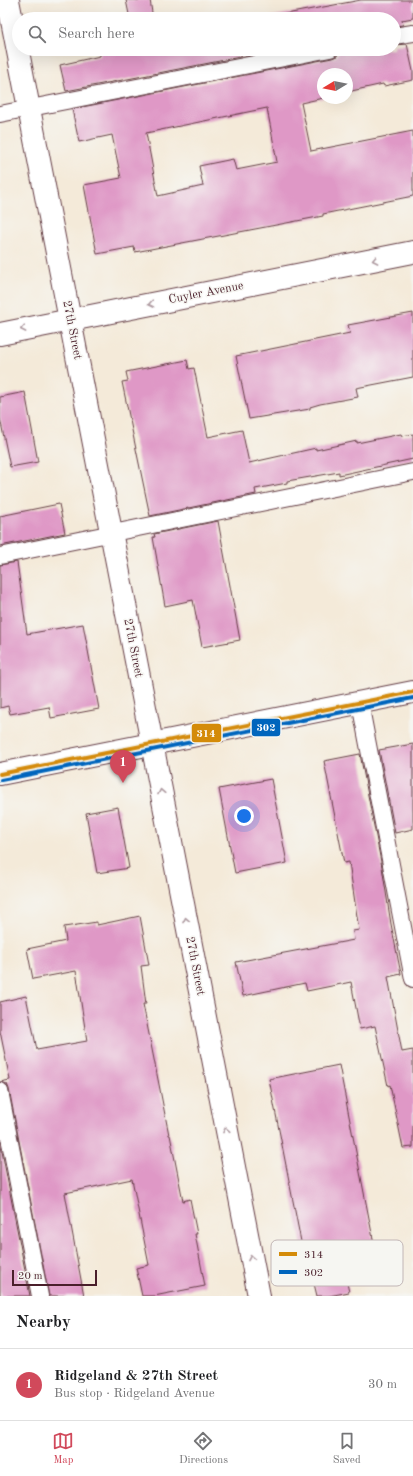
<!DOCTYPE html>
<html lang="en">
<head>
<meta charset="utf-8">
<style>
  body { margin:0; font-family:"Old Standard TT",serif; background:#f6f6f6; color:#202124 }
  .compass { position:absolute; left:317px; top:68px; width:36px; height:36px; border-radius:50%; background:#fff; box-shadow:0 4px 16px #0002; rotate:260deg }
  .scale { position:absolute; left:12px; bottom:10px; width:85px; box-sizing:border-box; padding-left:4px; border:2px solid #4a1f2b; border-top:0; font-size:11px; line-height:14px; white-space:nowrap; color:#4a1f2b; -webkit-text-stroke:3px #f6f6f2; paint-order:stroke }
  .you { position:absolute; left:244px; top:816px; width:14px; height:14px; margin:-10px; border:3px solid #fff; border-radius:50%; background:#1a73e8; box-shadow:0 0 0 6px #1a73e833 }
  .badge { display:grid; place-items:center; width:26px; height:26px; border-radius:50%; background:#d1495b; color:#fff; font-size:13px; font-weight:700 }
  .pin { position:absolute; translate:-50% -33px; filter:drop-shadow(0 1px 2px #0008) }
  .pin::after { content:''; position:absolute; top:21px; width:14px; height:12px; background:inherit; clip-path:polygon(0 0,100% 0,50% 100%) }
  .list { margin:0; padding:0; list-style:none }
  h2 { display:flex; justify-content:space-between; align-items:center; height:52px; margin:0; padding:0 16px; font-size:17px }
  h2 small { font-size:13px; font-weight:400; color:#757577 }
  .list li { display:grid; grid-template-columns:26px 1fr auto; gap:12px; align-items:center; box-sizing:border-box; height:72px; padding:0 16px; border-top:1px solid #e0e0e0 }
  .list b { display:block; font-size:15px; white-space:nowrap }
  .list p { margin:0; font-size:13px; white-space:nowrap; color:#757577 }
  .list em { font-size:13px; font-style:normal; color:#757577 }
  .icon { flex:none; width:22px; height:22px; fill:none; stroke:currentColor; stroke-width:2; stroke-linecap:round; stroke-linejoin:round }
  .map { position:relative; flex:none; width:413px; height:1296px; overflow:hidden }
  .search { position:absolute; background:#fff; box-shadow:0 4px 16px #0002; left:12px; right:12px; top:12px; height:44px; display:flex; align-items:center; gap:10px; box-sizing:border-box; padding:0 14px; border-radius:22px; color:#757577; font-size:15px }
  .sheet { height:124px; background:#fff }
  nav { display:flex; justify-content:space-around; align-items:center; box-sizing:border-box; height:56px; border-top:1px solid #e0e0e0; background:#fff; font-size:11px; color:#757577 }
  nav a { display:grid; justify-items:center; gap:2px }
  nav .on { color:#d1495b }
  .map>svg:first-child { display:block }
  .building { fill:#df98c6; fill-rule:evenodd }
  .lines { fill:none; stroke-linecap:round; stroke-linejoin:round }
  .service-casing { stroke:#643d45; stroke-width:18 }
  .minor-casing { stroke:#643d45; stroke-width:24 }
  .tertiary-casing { stroke:#643d45; stroke-width:24 }
  .service { stroke:#fff; stroke-width:16 }
  .minor { stroke:#fff; stroke-width:22 }
  .tertiary { stroke:#fff; stroke-width:22 }
  .bus-1-casing { stroke:#f6f6f2; stroke-width:7 }
  .bus-2-casing { stroke:#f6f6f2; stroke-width:7 }
  .bus-1 { stroke:#d48b09; stroke-width:4 }
  .bus-2 { stroke:#0065bd; stroke-width:4 }
  .oneway { stroke:#ae9aa0 }
  .labels { text-anchor:middle; dominant-baseline:central; stroke-width:3; stroke-linejoin:round; paint-order:stroke }
  .street-label { font-size:12px; fill:#4a1f2b; stroke:#f6f6f2 }
  .key { fill:#f6f6f2; stroke:#c2b6b6; stroke-width:1 }
  .key-label { font-size:11px; fill:#4a1f2b }
  .line-badge { stroke:#f6f6f2; stroke-width:1.5 }
  .badge-label { font-size:11px; text-anchor:middle; font-weight:bold; fill:#fff }
</style>
</head>
<body>
<div class="map">
<svg width="413" height="1296" viewBox="0 0 413 1296">
  <rect width="100%" height="100%" fill="#f6f6f2"/>
  <filter id="ink" filterUnits="userSpaceOnUse"><feTurbulence type="fractalNoise" baseFrequency=".025" numOctaves="2"/><feDisplacementMap in="SourceGraphic" scale="8" xChannelSelector="R" yChannelSelector="G"/><feConvolveMatrix kernelMatrix="1 2 1 2 8 2 1 2 1" color-interpolation-filters="sRGB"/></filter>
  <filter id="wash" filterUnits="userSpaceOnUse"><feTurbulence type="fractalNoise" baseFrequency=".012" numOctaves="4" result="noise"/><feDisplacementMap in="SourceGraphic" scale="16" xChannelSelector="R" yChannelSelector="G"/><feGaussianBlur stdDeviation="0.9" result="paint"/><feColorMatrix in="noise" values="0 0 0 0 0 0 0 0 0 0 0 0 0 0 0 0 0 1.4 0 .05"/><feComposite in="paint" operator="in"/></filter>
  <g filter="url(#wash)">
    <rect width="100%" height="100%" fill="#f4ead9"/>
    <g id="blocks">
      <g class="building">
        <path d="M126 0H150L153 19H130Z"/>
        <path d="M361 0H413V18L402 20 403 25 394 26V19H259Z"/>
        <path d="M407 44 413 71V80L384 86 383 84 347 92V74H323V98L301 103 311 151 413 131V196L323 214V216L135 252 134 247 97 254 84 185 121 178 112 135 79 142 72 109 332 58 337 56 339 49H394V45ZM267 108 277 162 236 170 233 159 199 166 203 186 158 196 146 133Z"/>
        <path d="M113 49H281L66 91 60 65 100 56V52Z"/>
        <path d="M413 313V377L356 388 358 397 320 404 310 407V409L249 419 236 356 350 333 348 325Z"/>
        <path d="M187 360 189 369 194 368 208 437 242 430 249 463 316 448V450L357 441V443L401 434 402 436 413 434V459L339 475V472L287 481V483L255 489 256 494 150 516 122 382 128 381 126 372Z"/>
        <path d="M25 392 38 462 10 467 0 418V397Z"/>
        <path d="M59 504 65 533 0 546V516Z"/>
        <path d="M218 521 240 640 202 647 193 600 165 606 153 537H155L154 534Z"/>
        <path d="M17 562 27 634 83 624 99 709 51 718 49 707 10 714 8 706 0 708V565Z"/>
        <path d="M413 744V829L395 833 379 750Z"/>
        <path d="M360 754 382 867 391 924 401 974 388 977 402 1052 413 1050V1147L403 1148 390 1085 388 1086 375 1026 360 1029 351 982 307 991 305 983 243 996 236 962 354 940 353 931 359 930 349 862 344 863 324 761Z"/>
        <path d="M271 779 287 863 235 873 219 789Z"/>
        <path d="M118 807 129 868 97 873 86 813Z"/>
        <path d="M140 916 149 965 141 966 146 1004H143L169 1135H170L183 1201 190 1199 197 1234H195L205 1286 154 1296H142L136 1268 149 1265 132 1179 65 1193 84 1296H49L9 1089 7 1084 0 1082 10 1080 0 1031V1002L26 996 37 1050 87 1041 76 971 33 979 27 949 66 941 64 927 97 922V925Z"/>
        <path d="M339 1065 376 1254 342 1261 349 1292 329 1296H317L310 1267H306L269 1079Z"/>
        <path d="M0 1141 30 1296H0Z"/>
      </g>
    </g>
  </g>
  <g filter="url(#ink)">
    <use href="#blocks" fill-opacity="0" stroke="#643d45" stroke-width="1"/>
    <g class="lines">
      <defs>
        <g id="service">
          <path d="M394 36 413 33"/>
          <path d="M0 114 330 49"/>
          <path d="M0 556 413 472"/>
          <path d="M360 703 413 979"/>
          <path d="M0 1091 40 1296"/>
        </g>
        <g id="minor">
          <path d="M8 0 259 1296"/>
          <path d="M0 334 413 252"/>
        </g>
        <path id="tertiary" d="M0 774 413 692"/>
      </defs>
      <use href="#service" class="service-casing"/>
      <use href="#minor" class="minor-casing"/>
      <use href="#tertiary" class="tertiary-casing"/>
      <use href="#service" class="service"/>
      <use href="#minor" class="minor"/>
      <use href="#tertiary" class="tertiary"/>
      <defs>
        <path id="bus-1" d="M0 774 413 692"/>
        <path id="bus-2" d="M1 780 413 698"/>
      </defs>
      <use href="#bus-1" class="bus-1-casing"/>
      <use href="#bus-2" class="bus-2-casing"/>
      <use href="#bus-1" class="bus-1"/>
      <use href="#bus-2" class="bus-2"/>
    </g>
    <defs><path id="oneway-chevron" d="M-2-3.5L2.5 0L-2 3.5" fill="none" stroke-width="1.6" stroke-linecap="round" stroke-linejoin="round"/></defs>
    <g class="oneway">
      <use href="#oneway-chevron" transform="translate(375 260) rotate(169)"/>
      <use href="#oneway-chevron" transform="translate(151 304) rotate(169)"/>
      <use href="#oneway-chevron" transform="translate(23 329) rotate(169)"/>
      <use href="#oneway-chevron" transform="translate(161 792) rotate(-101)"/>
      <use href="#oneway-chevron" transform="translate(186 920) rotate(-101)"/>
      <use href="#oneway-chevron" transform="translate(226 1130) rotate(-101)"/>
      <use href="#oneway-chevron" transform="translate(251 1258) rotate(-101)"/>
    </g>
  </g>
  <g class="labels">
    <g class="street-label">
      <text transform="translate(206 293) rotate(-11)">Cuyler Avenue</text>
      <text transform="translate(72 330) rotate(79)">27th Street</text>
      <text transform="translate(133 648) rotate(79)">27th Street</text>
      <text transform="translate(195 966) rotate(79)">27th Street</text>
    </g>
  </g>
  <rect x="271" y="1240" width="132" height="46" rx="6" class="key"/>
  <rect x="279" y="1252" width="18" height="4" fill="#d48b09"/>
  <rect x="279" y="1270" width="18" height="4" fill="#0065bd"/>
  <g class="key-label">
    <text x="304" y="1258">314</text>
    <text x="304" y="1276">302</text>
  </g>
  <g class="line-badge">
    <rect x="251" y="718" width="30" height="19" rx="4" fill="#0065bd"/>
    <rect x="191" y="723" width="31" height="20" rx="4" fill="#d48b09"/>
  </g>
  <g class="badge-label">
    <text x="266" y="731">302</text>
    <text x="206" y="737">314</text>
  </g>
</svg>
<svg class="compass" viewBox="-18 -18 36 36"><path d="M0-13l5 13h-10z" fill="#e53935"/><path d="M0 13l5-13h-10z" fill="#757577"/></svg>
<div class="scale">20 m</div>
<div class="you"></div>
<div class="pin badge" style="left:123px;top:783px">1</div>
<div class="search"><svg class="icon" aria-label="search" viewBox="0 0 24 24"><circle cx="10" cy="10" r="6"/><path d="M15 15l6 6"/></svg>Search here</div>
</div>
<section class="sheet">
<h2>Nearby<small></small></h2>
<ul class="list">
<li><span class="badge">1</span><div><b>Ridgeland &amp; 27th Street</b><p>Bus stop · Ridgeland Avenue</p></div><em>30 m</em></li>
</ul>
</section>
<nav>
<a class="on"><svg class="icon" aria-label="map" viewBox="0 0 24 24"><path d="M3 6l6-2 6 2 6-2v14l-6 2-6-2-6 2zM9 4v14M15 6v14"/></svg>Map</a>
<a><svg class="icon" aria-label="directions" viewBox="0 0 24 24"><path d="M12 3l9 9-9 9-9-9zM9 14v-3h6M13 9l2 2-2 2"/></svg>Directions</a>
<a><svg class="icon" aria-label="saved" viewBox="0 0 24 24"><path d="M7 4h10v16l-5-4-5 4z"/></svg>Saved</a>
</nav>
</body>
</html>
